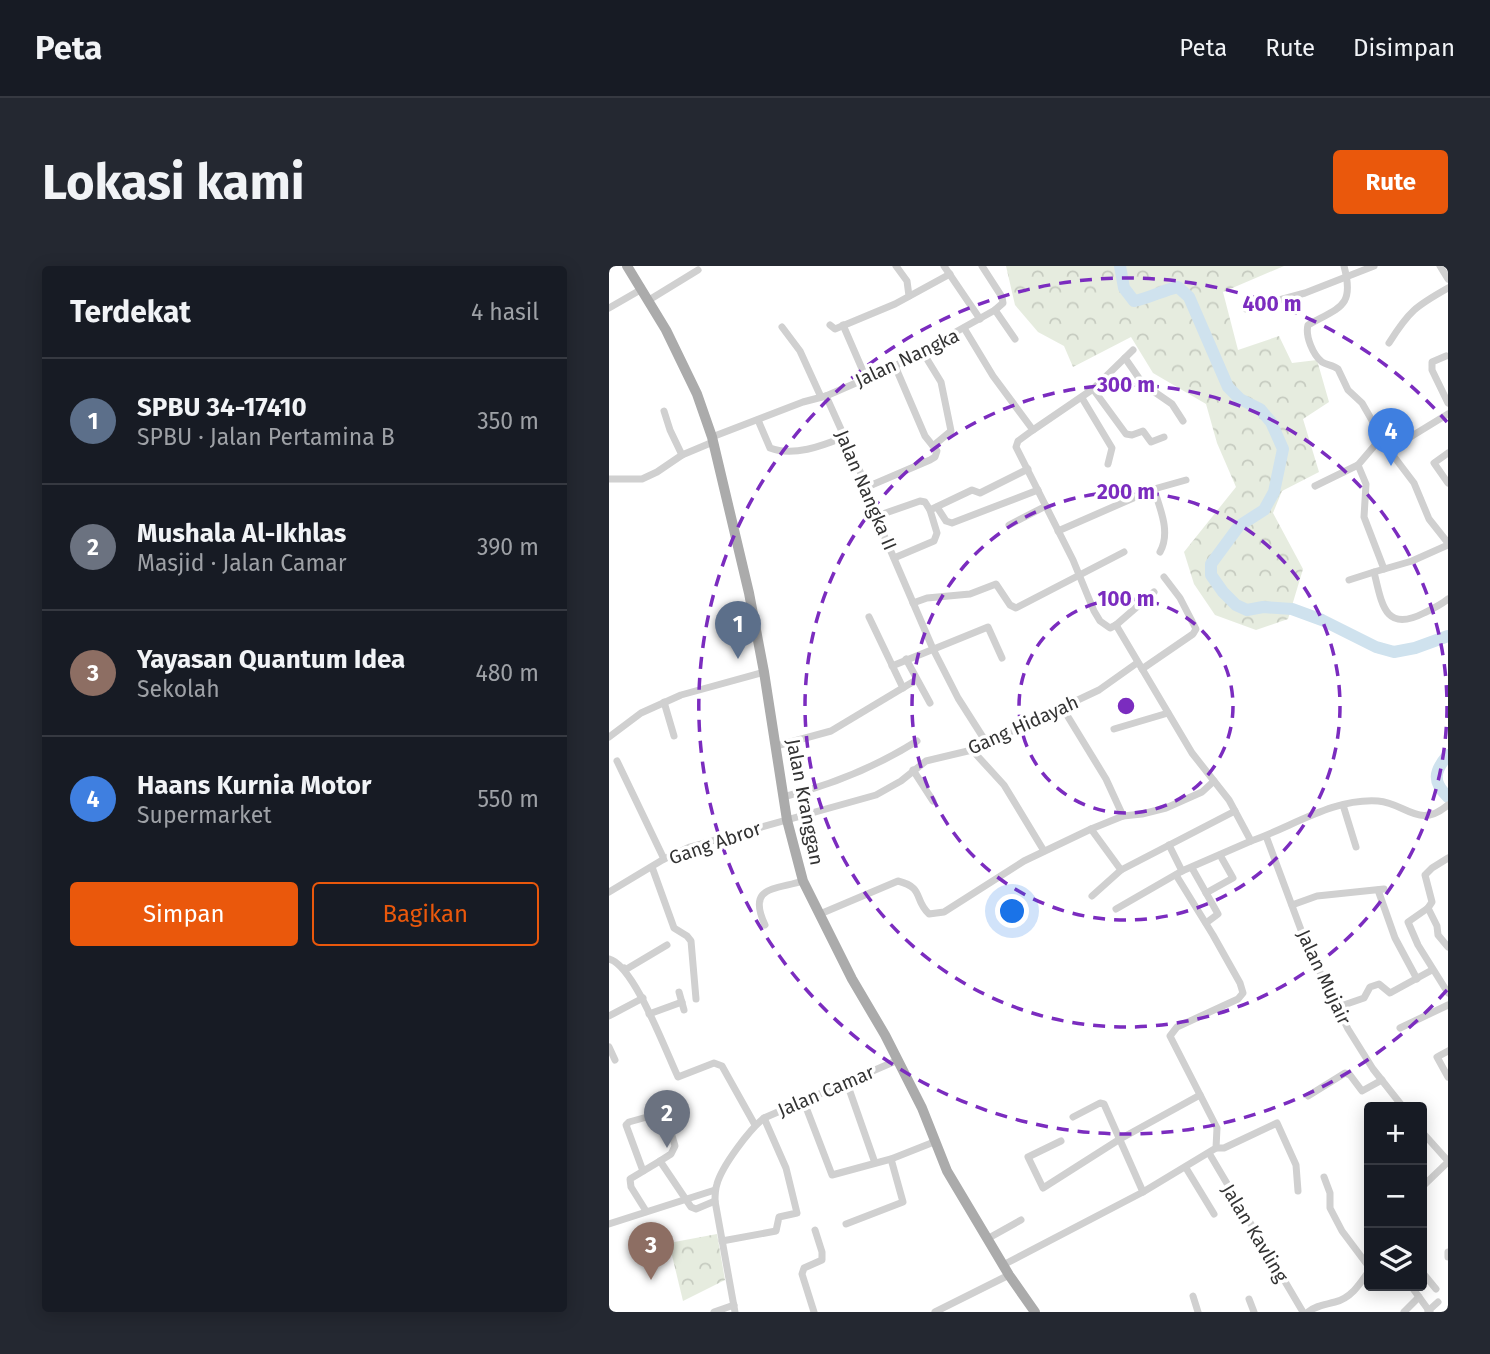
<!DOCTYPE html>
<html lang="id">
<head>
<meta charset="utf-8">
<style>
  body { margin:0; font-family:"Fira Sans",sans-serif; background:#242831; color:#f1f3f6 }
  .controls { position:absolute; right:21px; bottom:21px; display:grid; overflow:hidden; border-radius:7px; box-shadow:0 4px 18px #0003 }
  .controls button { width:63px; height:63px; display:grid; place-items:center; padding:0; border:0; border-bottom:2px solid #363941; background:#171b24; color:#f1f3f6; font:35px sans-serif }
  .you { position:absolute; left:404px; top:646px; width:24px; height:24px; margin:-18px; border:5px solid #fff; border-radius:50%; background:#1a73e8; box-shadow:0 0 0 10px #1a73e833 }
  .badge { display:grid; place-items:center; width:46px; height:46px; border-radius:50%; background:#ea580c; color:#fff; font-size:23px; font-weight:700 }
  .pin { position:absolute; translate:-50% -58px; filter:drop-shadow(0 2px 4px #0008) }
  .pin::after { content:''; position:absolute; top:37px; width:24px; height:21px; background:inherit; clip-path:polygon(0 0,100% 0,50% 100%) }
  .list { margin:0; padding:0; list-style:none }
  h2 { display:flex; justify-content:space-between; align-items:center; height:91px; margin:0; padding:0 28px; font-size:30px }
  h2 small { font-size:23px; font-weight:400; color:#9ea1a6 }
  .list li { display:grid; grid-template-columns:46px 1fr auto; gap:21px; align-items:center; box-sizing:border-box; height:126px; padding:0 28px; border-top:2px solid #363941 }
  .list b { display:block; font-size:26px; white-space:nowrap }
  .list p { margin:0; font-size:23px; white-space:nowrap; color:#9ea1a6 }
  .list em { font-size:23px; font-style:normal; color:#9ea1a6 }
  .actions { display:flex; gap:14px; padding:21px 28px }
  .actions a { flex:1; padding:16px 0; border:2px solid #ea580c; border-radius:7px; text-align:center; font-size:24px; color:#ea580c }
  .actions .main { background:#ea580c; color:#fff }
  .icon { flex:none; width:38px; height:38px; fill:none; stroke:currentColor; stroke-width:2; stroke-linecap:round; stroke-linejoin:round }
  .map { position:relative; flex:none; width:839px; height:1046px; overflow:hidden; border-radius:7px }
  header { display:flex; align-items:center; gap:42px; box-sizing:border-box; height:98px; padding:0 35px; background:#171b24; border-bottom:2px solid #363941 }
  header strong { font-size:33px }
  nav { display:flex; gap:38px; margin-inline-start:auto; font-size:24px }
  .intro { display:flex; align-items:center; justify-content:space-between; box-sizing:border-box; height:168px; padding:0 42px }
  h1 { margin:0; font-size:49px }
  .button { padding:18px 32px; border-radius:7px; background:#ea580c; color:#fff; font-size:24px; font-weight:700 }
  main { display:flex; gap:42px; padding:0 42px }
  aside { flex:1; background:#171b24; border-radius:7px; box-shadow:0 4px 18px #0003 }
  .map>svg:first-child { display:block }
  .forest { fill:url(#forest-crowns) }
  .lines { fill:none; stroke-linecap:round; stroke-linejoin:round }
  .river { stroke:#cfe2ee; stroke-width:12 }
  .minor { stroke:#d0d0d0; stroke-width:7 }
  .major { stroke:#ababab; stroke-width:10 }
  .ring { fill:none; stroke:#7b2cbf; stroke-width:3.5; stroke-dasharray:12 9 }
  .labels { text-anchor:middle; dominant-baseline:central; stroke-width:7; stroke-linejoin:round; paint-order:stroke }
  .street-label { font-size:19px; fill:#333; stroke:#fff }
  .centre { fill:#7b2cbf; stroke:#fff; stroke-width:3.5 }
  .ring-label { font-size:21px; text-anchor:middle; font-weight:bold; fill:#7b2cbf; stroke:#fff; stroke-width:7; stroke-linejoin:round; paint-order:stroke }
</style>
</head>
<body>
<header>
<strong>Peta</strong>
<nav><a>Peta</a><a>Rute</a><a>Disimpan</a></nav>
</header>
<div class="intro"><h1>Lokasi kami</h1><a class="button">Rute</a></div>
<main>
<aside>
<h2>Terdekat<small>4 hasil</small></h2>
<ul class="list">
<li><span class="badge" style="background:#5c6f8a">1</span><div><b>SPBU 34-17410</b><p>SPBU · Jalan Pertamina B</p></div><em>350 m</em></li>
<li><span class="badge" style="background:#6b7280">2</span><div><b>Mushala Al-Ikhlas</b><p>Masjid · Jalan Camar</p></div><em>390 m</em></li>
<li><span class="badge" style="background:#8d6e63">3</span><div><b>Yayasan Quantum Idea</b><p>Sekolah</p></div><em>480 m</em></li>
<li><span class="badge" style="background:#3f7fe0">4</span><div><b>Haans Kurnia Motor</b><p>Supermarket</p></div><em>550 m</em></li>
</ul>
<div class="actions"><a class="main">Simpan</a><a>Bagikan</a></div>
</aside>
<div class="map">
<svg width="839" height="1046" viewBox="0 0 839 1046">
  <defs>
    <pattern id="forest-crowns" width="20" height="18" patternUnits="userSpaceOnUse" patternTransform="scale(1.75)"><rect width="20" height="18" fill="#e6ecdf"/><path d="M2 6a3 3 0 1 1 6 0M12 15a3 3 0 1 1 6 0" fill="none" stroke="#c6cbc0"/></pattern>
  </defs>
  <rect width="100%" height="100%" fill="#fff"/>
  <g class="forest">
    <path d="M397 0H675L614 26 629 84 670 70 683 97 708 94 720 136 694 153 710 206 673 225 664 247 694 303 679 353 647 364 606 349 585 318 575 286 627 221 608 177 597 138 544 107 522 71 464 101 455 80 429 66 406 39Z"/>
    <path d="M108 968 116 1014 74 1035 60 977Z"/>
  </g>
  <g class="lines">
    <g class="river">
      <path d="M511 0 515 22 525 35C541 32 554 24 569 21L580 31 619 121 631 133 651 143 662 156 674 183 665 226 655 244 630 260 602 298V309L614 326 627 339 638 344 654 341 683 343 713 354 767 381 785 386 806 382 839 370"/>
      <path d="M839 489C825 505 823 516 839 531"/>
    </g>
    <g class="minor">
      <path d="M287 0 298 15 300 30"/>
      <path d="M335 0 371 53"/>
      <path d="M735 0C746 41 731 41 699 59 696 70 704 89 713 96 718 99 724 99 729 103L739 124 753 137 780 184 805 217 820 253 839 277"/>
      <path d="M831 0 839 13"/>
      <path d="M40 34 89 4"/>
      <path d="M0 42 33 23"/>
      <path d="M637 43 696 27 765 0"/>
      <path d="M386 44 406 73"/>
      <path d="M221 59 226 63 286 38 341 8"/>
      <path d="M234 59 257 112"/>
      <path d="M173 61 191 85 212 131"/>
      <path d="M355 62 384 110 424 164 409 175 407 181 464 294 485 345 491 355 501 362 507 359"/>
      <path d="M780 77C800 45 807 40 839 22"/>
      <path d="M313 85 332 116 341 160 342 165 324 180"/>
      <path d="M837 90 823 96V104L839 137"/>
      <path d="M516 92 534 118 563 138 574 155"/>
      <path d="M484 123 517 168 523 169 534 165 542 176 555 171"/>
      <path d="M217 130 258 221 271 260 324 383 349 432 377 476"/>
      <path d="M473 132 503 182 499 198"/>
      <path d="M55 145 61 164 73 189"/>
      <path d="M149 154 161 182C184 191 213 180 235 171"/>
      <path d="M424 164 484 123 524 84"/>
      <path d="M103 171 194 136 217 130 286 100 386 44 394 37 393 31 373 0"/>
      <path d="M780 184 839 148"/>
      <path d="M839 187 825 197 839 217"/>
      <path d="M749 199 757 218 755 251 775 303"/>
      <path d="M0 213H33L48 206 73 189 104 176"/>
      <path d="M706 220 749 199 772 172"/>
      <path d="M258 221 321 194 326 191 328 185 316 170 286 100"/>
      <path d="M545 223 577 214"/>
      <path d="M328 241 337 255 343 257 429 224"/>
      <path d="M268 250 311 235 316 236 321 244"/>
      <path d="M400 259 437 240"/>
      <path d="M449 265 545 223C551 243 562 266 551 286"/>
      <path d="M839 279 803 295 765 306C773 339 776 367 815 347 823 343 832 339 839 333"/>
      <path d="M285 292 325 275 328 267 321 244 363 224 371 227 419 203"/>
      <path d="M740 314 765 306"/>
      <path d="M304 337 318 332 361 328 387 318 401 339 407 342 515 286"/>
      <path d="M260 351 294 422"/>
      <path d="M507 359 583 487 620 534 642 575C683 561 724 532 769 535 797 537 810 564 839 539"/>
      <path d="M507 359 545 326"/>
      <path d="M297 393 321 437"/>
      <path d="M283 400 379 361 393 392"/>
      <path d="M533 403 584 368 587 363 571 332 555 311"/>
      <path d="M55 436 65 470"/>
      <path d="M453 441 497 513 514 550"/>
      <path d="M505 463 559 447"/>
      <path d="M0 471 32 447 72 429 155 406"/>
      <path d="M167 480 222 465 307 414"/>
      <path d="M363 484 395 519 435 585"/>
      <path d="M8 495 55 593"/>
      <path d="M304 504 324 535"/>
      <path d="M174 531C223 519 265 502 308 475"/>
      <path d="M734 539 747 581"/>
      <path d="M482 563 512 604"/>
      <path d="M657 570 698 680 739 763 764 803 794 841"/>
      <path d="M560 579 573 605"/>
      <path d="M839 592 823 602 816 609 823 636 819 642 799 656 809 679 839 727"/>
      <path d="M43 601 65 662 78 670 82 675 87 733"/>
      <path d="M583 602 609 648 597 657"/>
      <path d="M769 624 786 672 808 713"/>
      <path d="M0 626 55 593 81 581 267 529 292 515 317 495 363 484 490 424 528 397"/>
      <path d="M597 627 624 612 611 589"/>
      <path d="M483 630 512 604 626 545"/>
      <path d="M683 639 708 630 775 623"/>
      <path d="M819 642 828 660 829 669 839 681"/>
      <path d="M507 643 573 605 642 575"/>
      <path d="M211 648 289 615C316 622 304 633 320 648L335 646 415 595 482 563 514 550 533 548 557 542 593 526 605 515"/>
      <path d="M156 659C138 620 165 624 194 615"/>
      <path d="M0 693C25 699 57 786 69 811L105 797 113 800 146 859"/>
      <path d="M15 702 16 704 58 679"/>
      <path d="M70 726 75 744"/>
      <path d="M729 741 755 732 761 721 770 718 781 727 823 704"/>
      <path d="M40 748 73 736"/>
      <path d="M0 750 34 732"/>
      <path d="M791 762 839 739"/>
      <path d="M0 781 6 794"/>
      <path d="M839 785 828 791 839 811"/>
      <path d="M239 820 266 897"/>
      <path d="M699 830 736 807 741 809 753 825 773 814"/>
      <path d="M195 836 223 909 282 893 325 876"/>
      <path d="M464 851 491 837 495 838 534 926"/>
      <path d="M813 866 839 895"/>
      <path d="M452 875 419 891 434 922 511 873 591 829"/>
      <path d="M607 882H615L668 857 687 899 689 925"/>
      <path d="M600 887 694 1046"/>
      <path d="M577 902 605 948"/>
      <path d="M34 905 17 859 20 856 56 846 66 880 62 888 51 895 82 941 87 943 106 935"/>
      <path d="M715 911 721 927V942L733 965 760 1001"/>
      <path d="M813 921 839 896"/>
      <path d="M37 945 22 921 21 913 51 895"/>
      <path d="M0 958 106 924"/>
      <path d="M237 958 294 936 282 893"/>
      <path d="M378 973 412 954"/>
      <path d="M113 975 167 965 170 951 188 947 177 902 155 852"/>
      <path d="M839 986V991"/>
      <path d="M394 999 534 926 607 882 608 862 561 770 568 761 629 733 634 727 631 717 604 669 567 609"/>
      <path d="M813 1006 827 1023"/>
      <path d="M802 1020 821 1046"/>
      <path d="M584 1030 589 1046"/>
      <path d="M640 1033 645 1046"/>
      <path d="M819 1045 829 1036"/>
      <path d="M105 1046 125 1039"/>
      <path d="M126 1046 106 935C106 930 106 924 108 918 113 900 140 864 155 852L289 794"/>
      <path d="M205 1046 193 1008 195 1002 213 994V986L206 964"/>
      <path d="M326 1046 400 1009"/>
      <path d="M699 1046C708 1039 715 1039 726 1036 742 1032 751 1018 760 1005"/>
      <path d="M795 1046 810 1031"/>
    </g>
    <path class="major" d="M18 0 57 64 88 128 103 171 140 327 155 406 178 554 194 615 243 713 276 769 313 842 338 905 400 1009 426 1046"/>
  </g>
  <g class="ring">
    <circle cx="517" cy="440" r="107"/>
    <circle cx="517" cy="440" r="214"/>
    <circle cx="517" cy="440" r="321"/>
    <path d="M838 724A428 428 0 1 1 838 156"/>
  </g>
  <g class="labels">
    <g class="street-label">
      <text transform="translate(298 92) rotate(-25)">Jalan Nangka</text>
      <text transform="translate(257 224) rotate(67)">Jalan Nangka II</text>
      <text transform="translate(414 459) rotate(-24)">Gang Hidayah</text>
      <text transform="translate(196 536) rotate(79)">Jalan Kranggan</text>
      <text transform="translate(106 577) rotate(-19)">Gang Abror</text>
      <text transform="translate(715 711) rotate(65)">Jalan Mujair</text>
      <text transform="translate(217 825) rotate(-23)">Jalan Camar</text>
      <text transform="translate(646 967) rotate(59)">Jalan Kavling</text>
    </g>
  </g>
  <circle cx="517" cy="440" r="10" class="centre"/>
  <g class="ring-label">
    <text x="663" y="45">400 m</text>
    <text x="517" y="126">300 m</text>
    <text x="517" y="233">200 m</text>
    <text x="517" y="340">100 m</text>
  </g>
</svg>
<div class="controls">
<button>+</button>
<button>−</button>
<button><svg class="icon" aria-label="layers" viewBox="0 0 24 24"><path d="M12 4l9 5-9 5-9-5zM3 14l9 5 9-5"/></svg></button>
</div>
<div class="you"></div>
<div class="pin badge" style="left:129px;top:393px;background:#5c6f8a">1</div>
<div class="pin badge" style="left:58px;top:882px;background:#6b7280">2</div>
<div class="pin badge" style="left:42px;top:1014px;background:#8d6e63">3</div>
<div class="pin badge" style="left:782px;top:200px;background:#3f7fe0">4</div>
</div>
</main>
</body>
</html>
